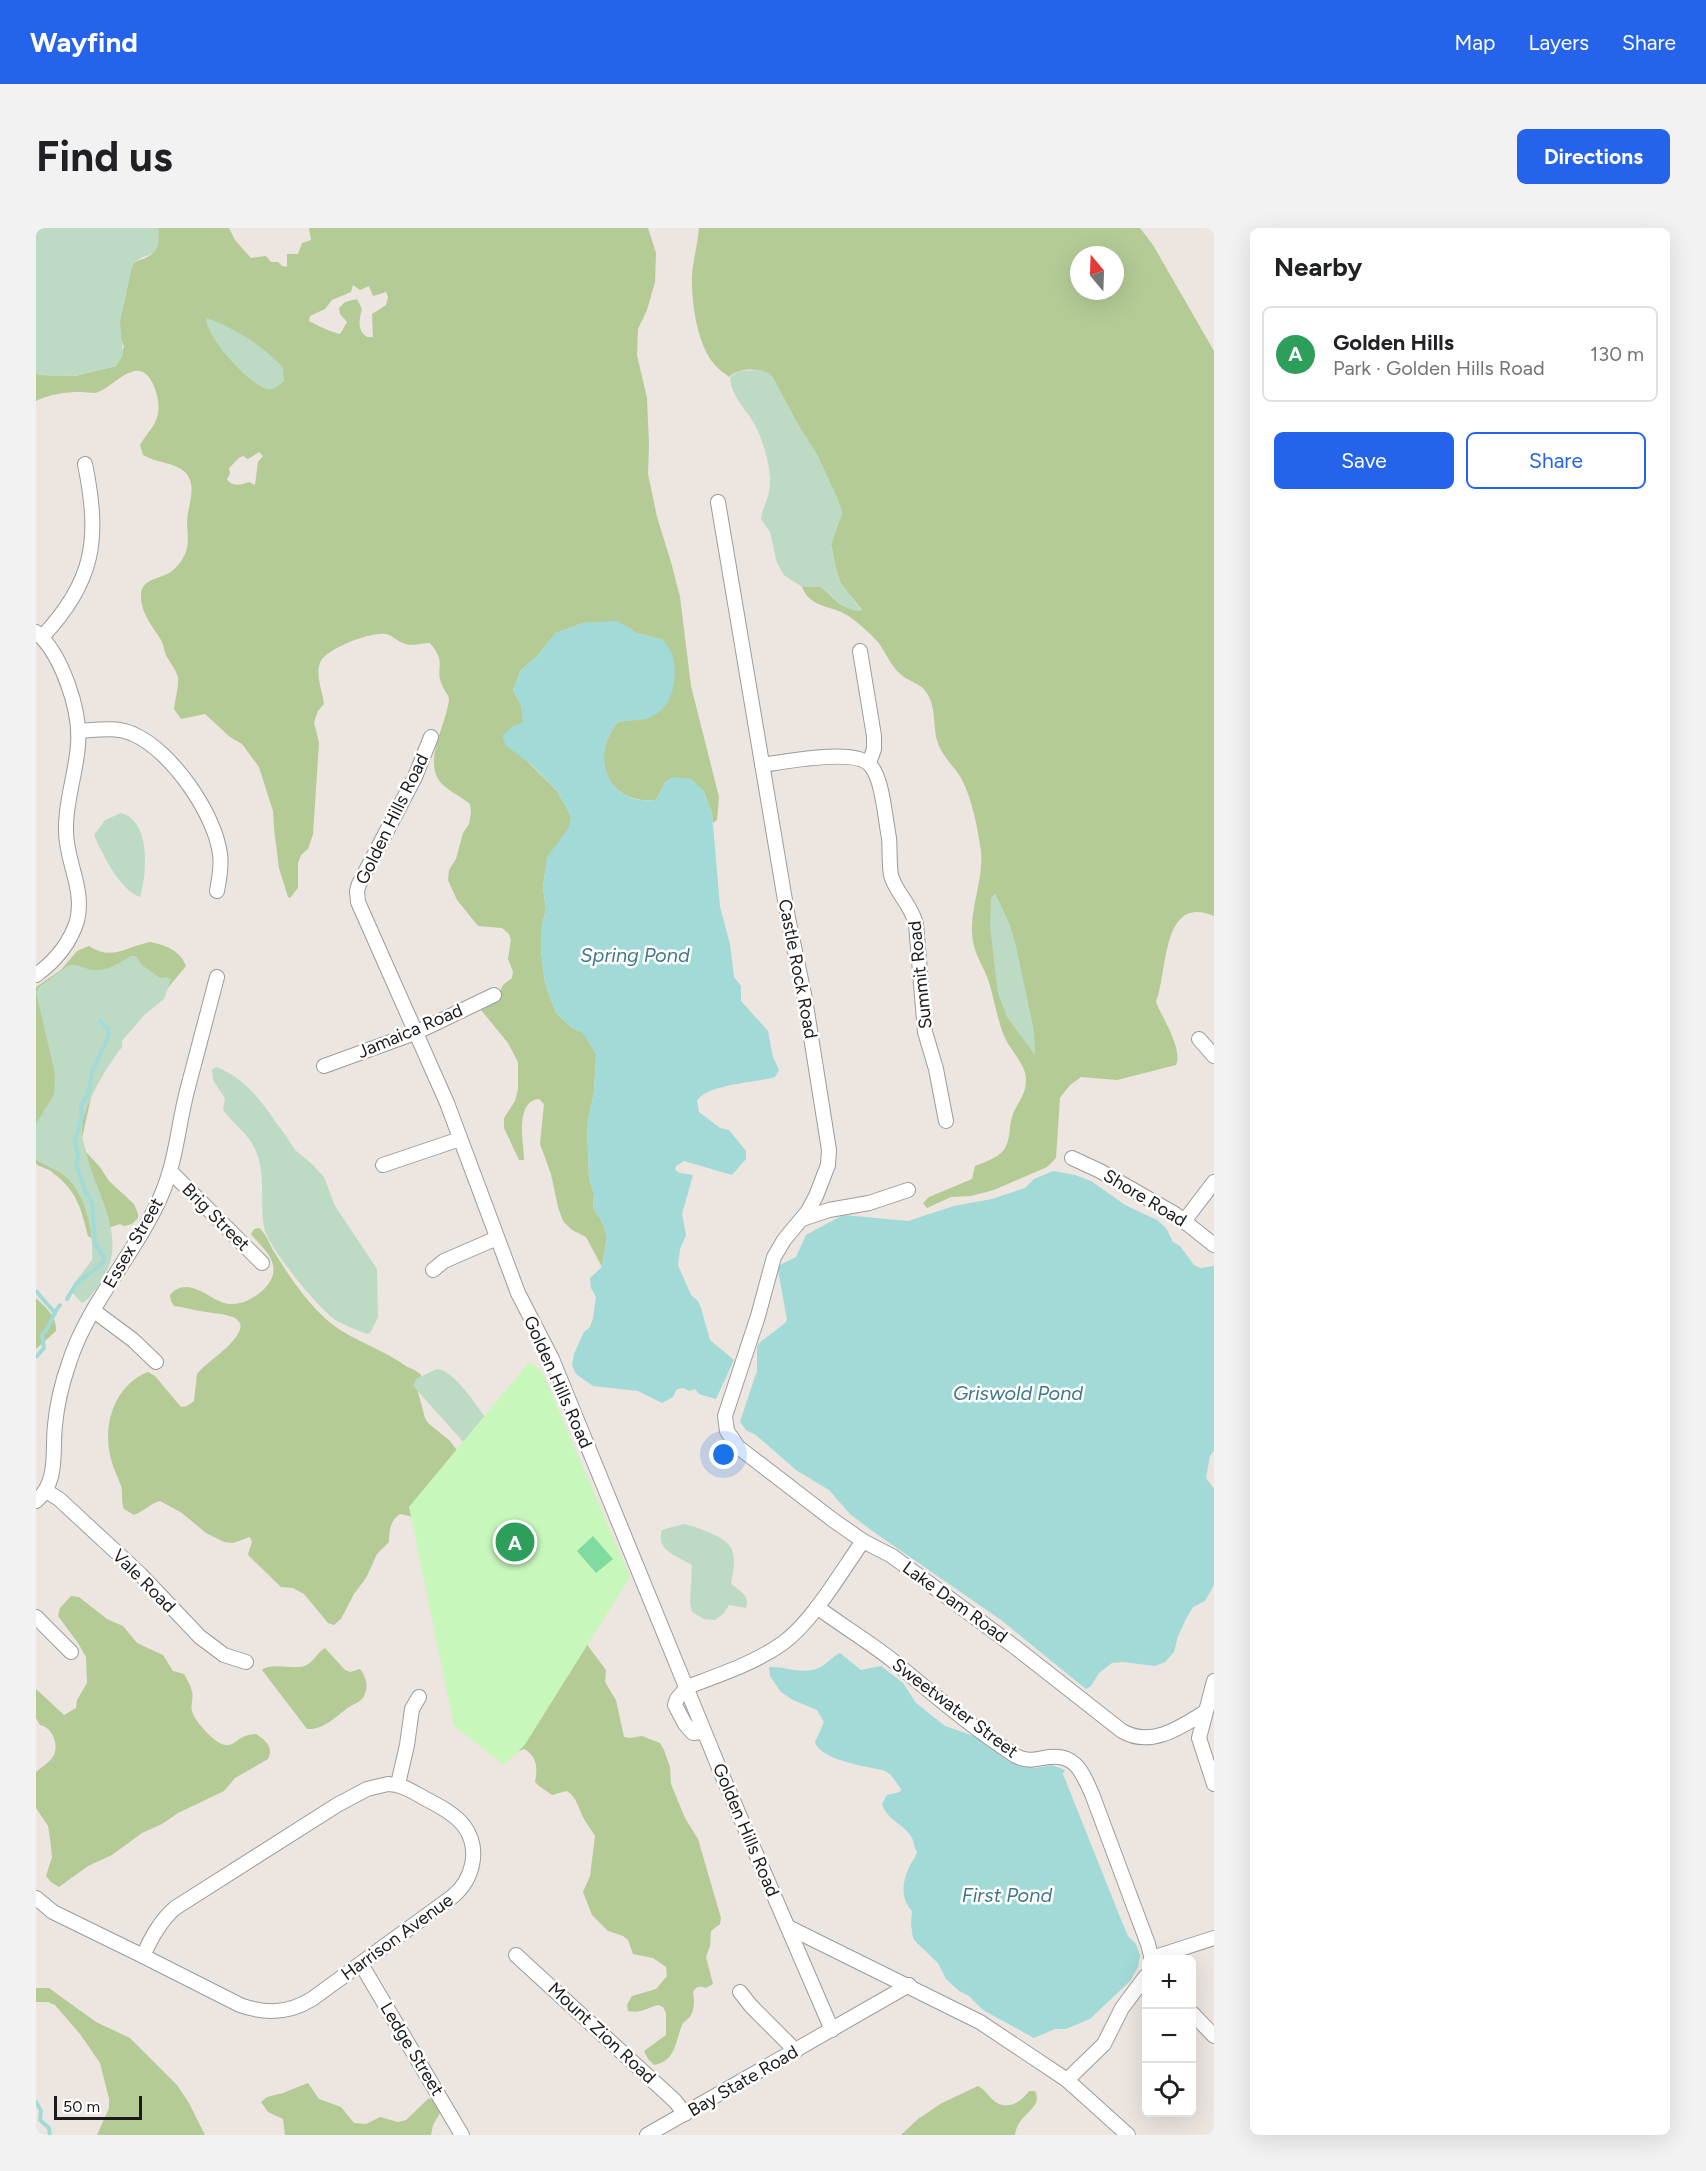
<!DOCTYPE html>
<html lang="en">
<head>
<meta charset="utf-8">
<style>
  body { margin:0; font-family:Figtree,sans-serif; background:#f2f2f2; color:#202124 }
  .controls { position:absolute; right:18px; bottom:18px; display:grid; overflow:hidden; border-radius:9px; box-shadow:0 6px 24px #0002 }
  .controls button { width:54px; height:54px; display:grid; place-items:center; padding:0; border:0; border-bottom:2px solid #e0e0e0; background:#fff; color:#202124; font:30px sans-serif }
  .compass { position:absolute; left:1034px; top:18px; width:54px; height:54px; border-radius:50%; background:#fff; box-shadow:0 6px 24px #0002; rotate:341deg }
  .scale { position:absolute; left:18px; bottom:15px; width:88px; box-sizing:border-box; padding-left:6px; border:3px solid #1b1b1b; border-top:0; font-size:16px; line-height:21px; white-space:nowrap; color:#1b1b1b; -webkit-text-stroke:4px #fff; paint-order:stroke }
  .you { position:absolute; left:688px; top:1227px; width:21px; height:21px; margin:-15px; border:4px solid #fff; border-radius:50%; background:#1a73e8; box-shadow:0 0 0 9px #1a73e833 }
  .badge { display:grid; place-items:center; width:39px; height:39px; border-radius:50%; background:#2563eb; color:#fff; font-size:20px; font-weight:700 }
  .pin { position:absolute; translate:-50% -50%; border:3px solid #fff; box-shadow:0 2px 6px #0006 }
  .list { margin:0; padding:0; list-style:none }
  h2 { display:flex; justify-content:space-between; align-items:center; height:78px; margin:0; padding:0 24px; font-size:26px }
  h2 small { font-size:20px; font-weight:400; color:#757577 }
  .list li { display:grid; grid-template-columns:39px 1fr auto; gap:18px; align-items:center; box-sizing:border-box; height:96px; margin:0 12px 12px; padding:0 12px; border:2px solid #e0e0e0; border-radius:9px }
  .list b { display:block; font-size:22px; white-space:nowrap }
  .list p { margin:0; font-size:20px; white-space:nowrap; color:#757577 }
  .list em { font-size:20px; font-style:normal; color:#757577 }
  .actions { display:flex; gap:12px; padding:18px 24px }
  .actions a { flex:1; padding:14px 0; border:2px solid #2563eb; border-radius:9px; text-align:center; font-size:21px; color:#2563eb }
  .actions .main { background:#2563eb; color:#fff }
  .icon { flex:none; width:33px; height:33px; fill:none; stroke:currentColor; stroke-width:2; stroke-linecap:round; stroke-linejoin:round }
  .map { position:relative; flex:none; width:1178px; height:1907px; overflow:hidden; border-radius:9px }
  header { display:flex; align-items:center; gap:36px; box-sizing:border-box; height:84px; padding:0 30px; background:#2563eb; color:#fff }
  header strong { font-size:28px }
  nav { display:flex; gap:33px; margin-inline-start:auto; font-size:21px }
  .intro { display:flex; align-items:center; justify-content:space-between; box-sizing:border-box; height:144px; padding:0 36px }
  h1 { margin:0; font-size:42px }
  .button { padding:15px 27px; border-radius:9px; background:#2563eb; color:#fff; font-size:21px; font-weight:700 }
  main { display:flex; gap:36px; padding:0 36px }
  aside { flex:1; background:#fff; border-radius:9px; box-shadow:0 6px 24px #0002 }
  .map>svg:first-child { display:block }
  .forest { fill:#b4cb96; fill-rule:evenodd }
  .wetland { fill:#bddac5 }
  .park { fill:#c8f7bc }
  .pitch { fill:#7fdb9e }
  .water { fill:#a1dad7 }
  .lines { fill:none; stroke-linecap:round; stroke-linejoin:round }
  .stream { stroke:#a1dad7; stroke-width:4 }
  .minor-casing { stroke:#9c9c9c; stroke-width:16 }
  .minor { stroke:#fff; stroke-width:14 }
  .labels { text-anchor:middle; dominant-baseline:central; stroke-width:5; stroke-linejoin:round; paint-order:stroke }
  .street-label { font-size:18px; fill:#1b1b1b; stroke:#fff }
  .water-label { font-size:20px; font-style:italic; fill:#3f7889; stroke:#fff }
</style>
</head>
<body>
<header>
<strong>Wayfind</strong>
<nav><a>Map</a><a>Layers</a><a>Share</a></nav>
</header>
<div class="intro"><h1>Find us</h1><a class="button">Directions</a></div>
<main>
<div class="map">
<svg width="1178" height="1907" viewBox="0 0 1178 1907">
  <rect width="100%" height="100%" fill="#ece5e0"/>
  <g class="forest">
    <path d="M122 0H193L199 12 215 30 230 28 235 34H242L246 38 251 39V26H262L266 15 275 12 273 0H612L620 25 619 54 611 82 602 101 601 127 611 170 613 217 612 246 621 289 635 334 644 369 655 458 683 569 681 592 677 595 676 585 667 562 630 553 620 572C570 577 553 528 582 494L596 492 627 412 601 405 582 394 547 395 520 405 500 429 485 442 477 462 485 477 488 494 476 499 485 527 521 563 535 588 534 598 509 644 507 660 510 681 506 698 505 723 509 755 520 785 536 800 547 804 560 826 558 864 551 898 553 951 558 965 557 980 566 994 571 1009 566 1039 550 1009 536 1002 527 993 522 979 515 946 504 916 508 876 503 871C478 873 488 917 488 932H483L468 900V890L479 873 482 861V834L472 815 445 782 462 768 467 757 476 750 477 744 472 731 475 712 473 706 466 700 442 698 421 672 412 652 413 642 420 631 427 605 433 596 435 585 434 576C425 569 415 564 407 557 384 536 412 495 413 470 411 465 408 462 406 457 398 440 412 436 394 415 384 415 376 419 367 415 361 413 356 407 350 406 336 403 288 421 284 435 279 447 287 464 288 476L282 483 278 494 283 515 277 606 272 621 265 627 262 635V660L254 670 252 669 243 640 238 601 237 583 223 539 206 516 194 509 169 486 145 491 138 481C139 472 143 458 142 449 140 442 135 436 131 429 128 424 128 417 125 412 116 398 104 384 105 366 106 350 126 351 136 343 143 337 149 329 151 320 153 311 151 302 151 293 152 276 162 258 149 244 138 234 120 235 107 227L104 217C110 206 120 198 122 185 125 173 116 139 99 143 83 146 74 161 59 165 54 165 49 164 45 164 29 164 14 166 0 173V145L4 147 39 148 80 138 88 119 84 108V92L96 38C101 30 106 33 113 28 123 22 123 10 122 0ZM317 57 324 62 333 58 337 68 350 64 352 69 350 77 336 86 337 109H331C321 102 323 92 326 81L321 71 309 74 303 80 304 86 311 94 304 106C292 103 283 98 273 93L274 88 289 81 296 72 315 64ZM223 224 227 228 222 234 219 257 213 254C206 257 195 259 191 251L194 246 193 240 203 230 207 228 212 231Z"/>
    <path d="M663 0H1104L1117 17 1178 123V688C1125 665 1132 745 1120 774 1126 790 1147 820 1140 837L1081 852 1045 849 1034 857 1024 870 1020 930 1011 939 958 962 935 968 915 969 891 980 887 975 893 969 936 951 939 938C947 935 961 930 967 923 974 914 973 903 975 893 978 877 990 870 990 852 991 838 974 822 968 808 961 790 958 770 952 751 948 740 941 730 938 718 930 687 948 655 945 624 942 601 936 570 925 550 917 537 905 527 901 512 897 497 900 477 890 464 885 456 875 454 868 449 855 440 850 424 841 413 837 408 819 392 814 389 798 377 774 381 766 359H785C801 372 803 381 826 382L805 356 800 341 795 316 806 285 802 272 780 225 761 195 737 150C729 139 703 139 693 149 689 145 683 142 679 137 661 117 655 73 656 47 657 31 662 16 663 0ZM1043 27H1079V63H1043Z"/>
    <path d="M114 714C129 717 144 722 150 738L121 773 80 816 56 865 46 910 50 924 64 939 73 953 98 976 102 986V990L96 996 88 998 84 996 75 999 57 1011 52 1008C45 980 41 963 17 945 12 940 6 940 0 936V759L25 742 41 723 53 718C76 733 90 719 114 714Z"/>
    <path d="M223 1000C231 1006 234 1019 240 1027 255 1051 270 1073 291 1092 314 1112 345 1120 370 1138 375 1141 381 1142 385 1147L382 1164 389 1190 392 1195 414 1213 423 1225 547 1404 552 1418 570 1442 569 1454 580 1472 588 1509 594 1510 606 1508 624 1515 628 1522 634 1539 635 1556 649 1590 662 1611 685 1690 684 1696 675 1703 674 1718 670 1729 677 1756 670 1760C664 1758 660 1758 657 1764 658 1771 659 1780 655 1787 653 1791 648 1793 646 1797 639 1814 640 1833 618 1837L612 1831 608 1823 630 1807V1785L627 1779 622 1777C611 1780 604 1786 592 1783L591 1777 596 1768 620 1761 631 1748 630 1739 617 1730 597 1726 592 1712 587 1708 572 1703 556 1687 547 1664 554 1648 559 1608C556 1602 551 1597 548 1591 543 1582 541 1569 531 1563L516 1567 503 1558 499 1554C502 1540 501 1528 488 1521L476 1526 381 1293 373 1288 364 1286C354 1292 353 1304 353 1314L341 1326 330 1350 318 1366 305 1391 298 1397 292 1395 268 1366 257 1360 245 1359 213 1328 212 1326 216 1314 214 1309 197 1315 188 1314 170 1305 146 1285 124 1273C115 1275 107 1284 98 1287L88 1281C85 1273 87 1265 85 1258 82 1249 77 1240 75 1231 66 1198 78 1157 112 1144L119 1148 145 1179 151 1178 158 1173 161 1146C172 1133 196 1119 203 1104 212 1086 180 1086 170 1084 160 1083 149 1079 138 1078L135 1073 134 1067C138 1062 143 1059 150 1059 165 1059 178 1074 193 1076 212 1078 242 1057 237 1037 235 1026 222 1015 215 1006L218 1001Z"/>
    <path d="M0 1070C10 1080 21 1088 20 1103L0 1121Z"/>
    <path d="M35 1368 43 1369 71 1391 87 1398 101 1415 127 1427 137 1443 148 1446C151 1452 155 1457 156 1464 158 1470 154 1477 156 1483 158 1493 182 1520 193 1517 204 1514 202 1507 220 1506 229 1512 238 1519 232 1531L199 1550 188 1563 142 1585 126 1596 106 1605 76 1627 52 1638 23 1659 15 1654 10 1648 16 1629 14 1610 12 1598 0 1580V1544C6 1539 14 1534 18 1527 23 1516 16 1499 4 1497L0 1490V1461L28 1487 40 1480 41 1472 51 1455 50 1429 42 1415 22 1388 24 1380Z"/>
    <path d="M289 1420 309 1442 314 1444 324 1441C330 1449 333 1458 328 1468 325 1474 318 1476 313 1479 299 1489 288 1502 271 1501L226 1442C234 1435 252 1440 263 1439 277 1438 279 1426 289 1420Z"/>
    <path d="M0 1760H13L60 1794 94 1810 141 1857 153 1875 169 1907H61L73 1880V1871L64 1835 44 1806 19 1777 12 1774H0Z"/>
    <path d="M272 1855 283 1871 305 1879 318 1895 330 1896 344 1889 362 1894 370 1892 393 1870 400 1874 404 1885 397 1897 395 1907H249L247 1891 232 1884 225 1874 231 1869 247 1865Z"/>
    <path d="M942 1858C949 1862 951 1866 956 1871 969 1884 985 1875 993 1863H999C1008 1881 981 1885 979 1907H865L882 1891 906 1875Z"/>
  </g>
  <g class="wetland">
    <path d="M0 0H122C126 37 108 20 96 38L84 92 87 127 80 138 39 148 4 147 0 145Z"/>
    <path d="M170 90C194 97 231 120 247 140L248 153C242 158 239 162 231 161 213 157 169 108 170 90Z"/>
    <path d="M725 142 734 146 737 150 761 195 780 225 802 272 806 285 795 316 800 341 805 356 826 383C807 383 799 370 785 359H766L748 347 741 335 734 304 725 291C726 281 731 274 733 264 737 245 729 219 721 201 713 183 695 170 694 149L703 143Z"/>
    <path d="M85 585C115 593 111 646 104 669 84 663 66 625 58 607L69 592Z"/>
    <path d="M959 665 974 697 980 718 998 803 999 827 971 789 962 766 954 699 955 670Z"/>
    <path d="M95 728H100L106 737 124 750 130 749 135 751 128 771 108 787 86 813V819C71 838 47 877 46 901 45 909 48 917 50 924 60 968 95 1011 64 1055 59 1062 54 1071 46 1075L36 1064 37 1057 56 1032C58 1005 50 966 29 948 21 941 9 938 0 932V896L18 866 19 846 0 764 3 759 33 737C41 736 45 739 52 741 68 746 81 736 95 728Z"/>
    <path d="M180 839C213 851 230 881 250 908L259 922 276 936 288 949 299 978 341 1041 342 1089 334 1105 331 1106C321 1102 310 1098 301 1093 284 1083 231 1018 228 999 223 973 231 947 219 921 212 905 197 896 187 882L189 870 177 852 176 842Z"/>
    <path d="M401 1141C420 1143 441 1180 453 1194L440 1228 379 1160 377 1157 380 1151Z"/>
    <path d="M647 1296C659 1298 692 1309 696 1322 700 1333 697 1344 695 1355 702 1363 715 1367 710 1380L693 1377 688 1385 679 1392 668 1391 656 1384 654 1375 656 1337C642 1328 619 1323 626 1302Z"/>
  </g>
  <path class="park" d="M493 1134 506 1143 594 1349 488 1518 468 1537 418 1498 373 1279Z"/>
  <path class="pitch" d="M557 1308 577 1331 560 1345 541 1323Z"/>
  <g class="water">
    <path d="M582 393 601 405 627 412C631 417 635 422 637 428 642 452 637 483 610 491 602 493 591 492 582 494 553 528 571 578 620 572L630 553 636 549 655 551 667 562 676 585 684 679 694 716 698 749 705 758V773L732 803 737 829 743 842 739 849C720 855 670 856 661 873L663 884 684 900 693 902 710 923V931L696 947 648 933 640 938 639 942 644 945 657 947 646 986 650 1007 644 1021 642 1037 655 1067 662 1073 665 1080 674 1112 698 1132 680 1171 663 1166 659 1161 653 1163 648 1160 641 1161 637 1169 626 1175 602 1163 557 1158 540 1146 536 1137 538 1126 548 1104 554 1099 557 1090 560 1069 555 1060 554 1050 566 1039 571 1010 566 994 557 980 558 965 553 951 551 898 558 864 560 826 547 805 536 800 520 785 509 755 505 723 506 698 510 681 507 660 511 629 534 598 535 588 521 563 495 536 470 518 466 508 476 499 487 494 485 477 477 462 485 442 500 429 520 405 547 395Z"/>
    <path d="M1017 943 1039 947 1055 953 1089 977 1121 992 1130 1000 1137 1014 1144 1018 1158 1037 1165 1040 1178 1038V1223L1174 1228 1170 1250 1178 1261V1357L1169 1373 1157 1379 1151 1389 1142 1408 1138 1424 1129 1434 1119 1438 1087 1434 1076 1435 1063 1445 1055 1458 1050 1461 965 1392 835 1302 814 1286 793 1262 760 1242 720 1207 710 1202 704 1194 721 1143V1119L723 1115 748 1096 751 1092 742 1042 744 1037 760 1029 770 1007 807 987 872 993 918 978 956 971 989 960 998 951Z"/>
    <path d="M804 1425 825 1442 845 1438 867 1455 880 1475 909 1498 944 1510 968 1530 980 1537 999 1540 1016 1537 1029 1542 1027 1546 1084 1689 1092 1708 1100 1716 1104 1727 1102 1739 1094 1753 1054 1791 1030 1801H1019L998 1810 947 1782 933 1768 923 1763 910 1751 902 1735 881 1715 877 1710 875 1696 876 1683C863 1669 867 1652 874 1637 877 1632 880 1629 881 1624 878 1619 878 1615 876 1610 869 1596 851 1593 846 1576L851 1567 864 1564 865 1561 855 1547 849 1543C831 1538 785 1533 779 1514L788 1494 781 1482 757 1472 745 1464 734 1448 733 1439C751 1438 767 1448 785 1439 792 1435 797 1428 804 1425Z"/>
  </g>
  <g class="lines">
    <g class="stream">
      <path d="M0 1063 19 1085"/>
      <path d="M31 1071 40 1056 62 1039 68 1033V1029L59 1016 56 974 49 962 40 936 42 927 39 913 46 888 45 877 52 867 56 844 73 807 72 801 64 793"/>
      <path d="M0 1129 8 1120 6 1107C17 1096 15 1087 24 1077"/>
      <path d="M0 1874 5 1883 4 1892 13 1900 14 1907"/>
    </g>
    <defs>
      <g id="minor">
        <path d="M682 274 752 690 769 771 793 922 792 937 780 968 772 983 748 1012 738 1029 722 1088 689 1188 691 1203 702 1219 797 1292 827 1313 856 1328 979 1419 1086 1503C1115 1520 1145 1499 1169 1484"/>
        <path d="M0 404C26 426 45 483 42 517 40 546 29 574 30 603 30 634 49 661 41 693 34 715 18 734 0 747"/>
        <path d="M6 409C59 353 64 310 49 236"/>
        <path d="M824 423 838 508V521L833 535"/>
        <path d="M42 503C60 502 81 498 97 506 135 522 179 586 184 626 186 639 183 651 181 663"/>
        <path d="M395 509 379 549 323 656 321 663 322 674 411 875 482 1065 516 1131 686 1547 796 1802"/>
        <path d="M726 537C748 534 821 519 835 538 847 553 849 590 853 610 854 622 853 635 855 647 859 664 875 676 880 696L889 804 900 841 910 893"/>
        <path d="M1163 811 1178 828"/>
        <path d="M288 838 379 805 458 767"/>
        <path d="M1036 930 1064 943 1139 986 1178 1017"/>
        <path d="M347 937 424 911"/>
        <path d="M134 943 226 1035"/>
        <path d="M766 991 793 982 833 975 872 962"/>
        <path d="M1149 992 1178 954"/>
        <path d="M397 1042 408 1033 461 1010"/>
        <path d="M58 1083 97 1112 120 1134"/>
        <path d="M10 1263 23 1271 104 1346 164 1409 188 1427 210 1434"/>
        <path d="M0 1273C23 1254 16 1223 19 1197 21 1176 26 1155 33 1135 51 1077 100 1025 125 968 140 934 142 898 151 863 161 825 171 787 181 749"/>
        <path d="M781 1379C805 1397 832 1413 856 1432 896 1465 936 1500 980 1528 989 1533 997 1532 1007 1530 1038 1524 1045 1541 1056 1566L1112 1716 1116 1732"/>
        <path d="M0 1389 35 1424"/>
        <path d="M1178 1453 1163 1510 1178 1556"/>
        <path d="M668 1504 657 1505 649 1496 639 1477 641 1471 651 1459C683 1447 719 1435 747 1415 777 1393 805 1344 827 1313"/>
        <path d="M352 1556C366 1556 377 1564 390 1571 403 1578 419 1586 428 1598 445 1621 437 1652 416 1669L276 1771C252 1786 229 1786 204 1777L107 1728C115 1710 124 1693 139 1680L301 1577 331 1561Z"/>
        <path d="M362 1556 371 1517 376 1481 383 1469"/>
        <path d="M0 1670 17 1684 107 1728"/>
        <path d="M752 1699 944 1794 1031 1852 1092 1907"/>
        <path d="M480 1727 639 1873 649 1886"/>
        <path d="M1116 1730 1178 1710"/>
        <path d="M325 1736 426 1907"/>
        <path d="M704 1764 715 1778 760 1823"/>
        <path d="M1156 1785 1178 1808"/>
        <path d="M1031 1852 1068 1816 1086 1780 1110 1748"/>
        <path d="M611 1907 873 1757"/>
      </g>
    </defs>
    <use href="#minor" class="minor-casing"/>
    <use href="#minor" class="minor"/>
  </g>
  <g class="labels">
    <g class="street-label">
      <text transform="translate(356 591) rotate(-64)">Golden Hills Road</text>
      <text transform="translate(762 741) rotate(79)">Castle Rock Road</text>
      <text transform="translate(884 747) rotate(-96)">Summit Road</text>
      <text transform="translate(374 803) rotate(-23)">Jamaica Road</text>
      <text transform="translate(1109 970) rotate(31)">Shore Road</text>
      <text transform="translate(180 989) rotate(45)">Brig Street</text>
      <text transform="translate(97 1015) rotate(-60)">Essex Street</text>
      <text transform="translate(522 1154) rotate(66)">Golden Hills Road</text>
      <text transform="translate(108 1353) rotate(45)">Vale Road</text>
      <text transform="translate(919 1374) rotate(36)">Lake Dam Road</text>
      <text transform="translate(919 1480) rotate(37)">Sweetwater Street</text>
      <text transform="translate(710 1602) rotate(67)">Golden Hills Road</text>
      <text transform="translate(361 1709) rotate(-36)">Harrison Avenue</text>
      <text transform="translate(566 1805) rotate(43)">Mount Zion Road</text>
      <text transform="translate(376 1821) rotate(59)">Ledge Street</text>
      <text transform="translate(707 1853) rotate(-30)">Bay State Road</text>
    </g>
    <g class="water-label">
      <text x="599" y="727">Spring Pond</text>
      <text x="982" y="1165">Griswold Pond</text>
      <text x="971" y="1667">First Pond</text>
    </g>
  </g>
</svg>
<div class="controls">
<button>+</button>
<button>−</button>
<button><svg class="icon" aria-label="locate" viewBox="0 0 24 24"><circle cx="12" cy="12" r="6"/><path d="M12 2v4M12 18v4M2 12h4M18 12h4"/></svg></button>
</div>
<svg class="compass" viewBox="-18 -18 36 36"><path d="M0-13l5 13h-10z" fill="#e53935"/><path d="M0 13l5-13h-10z" fill="#757577"/></svg>
<div class="scale">50 m</div>
<div class="you"></div>
<div class="pin badge" style="left:479px;top:1314px;background:#2e9e5b">A</div>
</div>
<aside>
<h2>Nearby<small></small></h2>
<ul class="list">
<li><span class="badge" style="background:#2e9e5b">A</span><div><b>Golden Hills</b><p>Park · Golden Hills Road</p></div><em>130 m</em></li>
</ul>
<div class="actions"><a class="main">Save</a><a>Share</a></div>
</aside>
</main>
</body>
</html>
